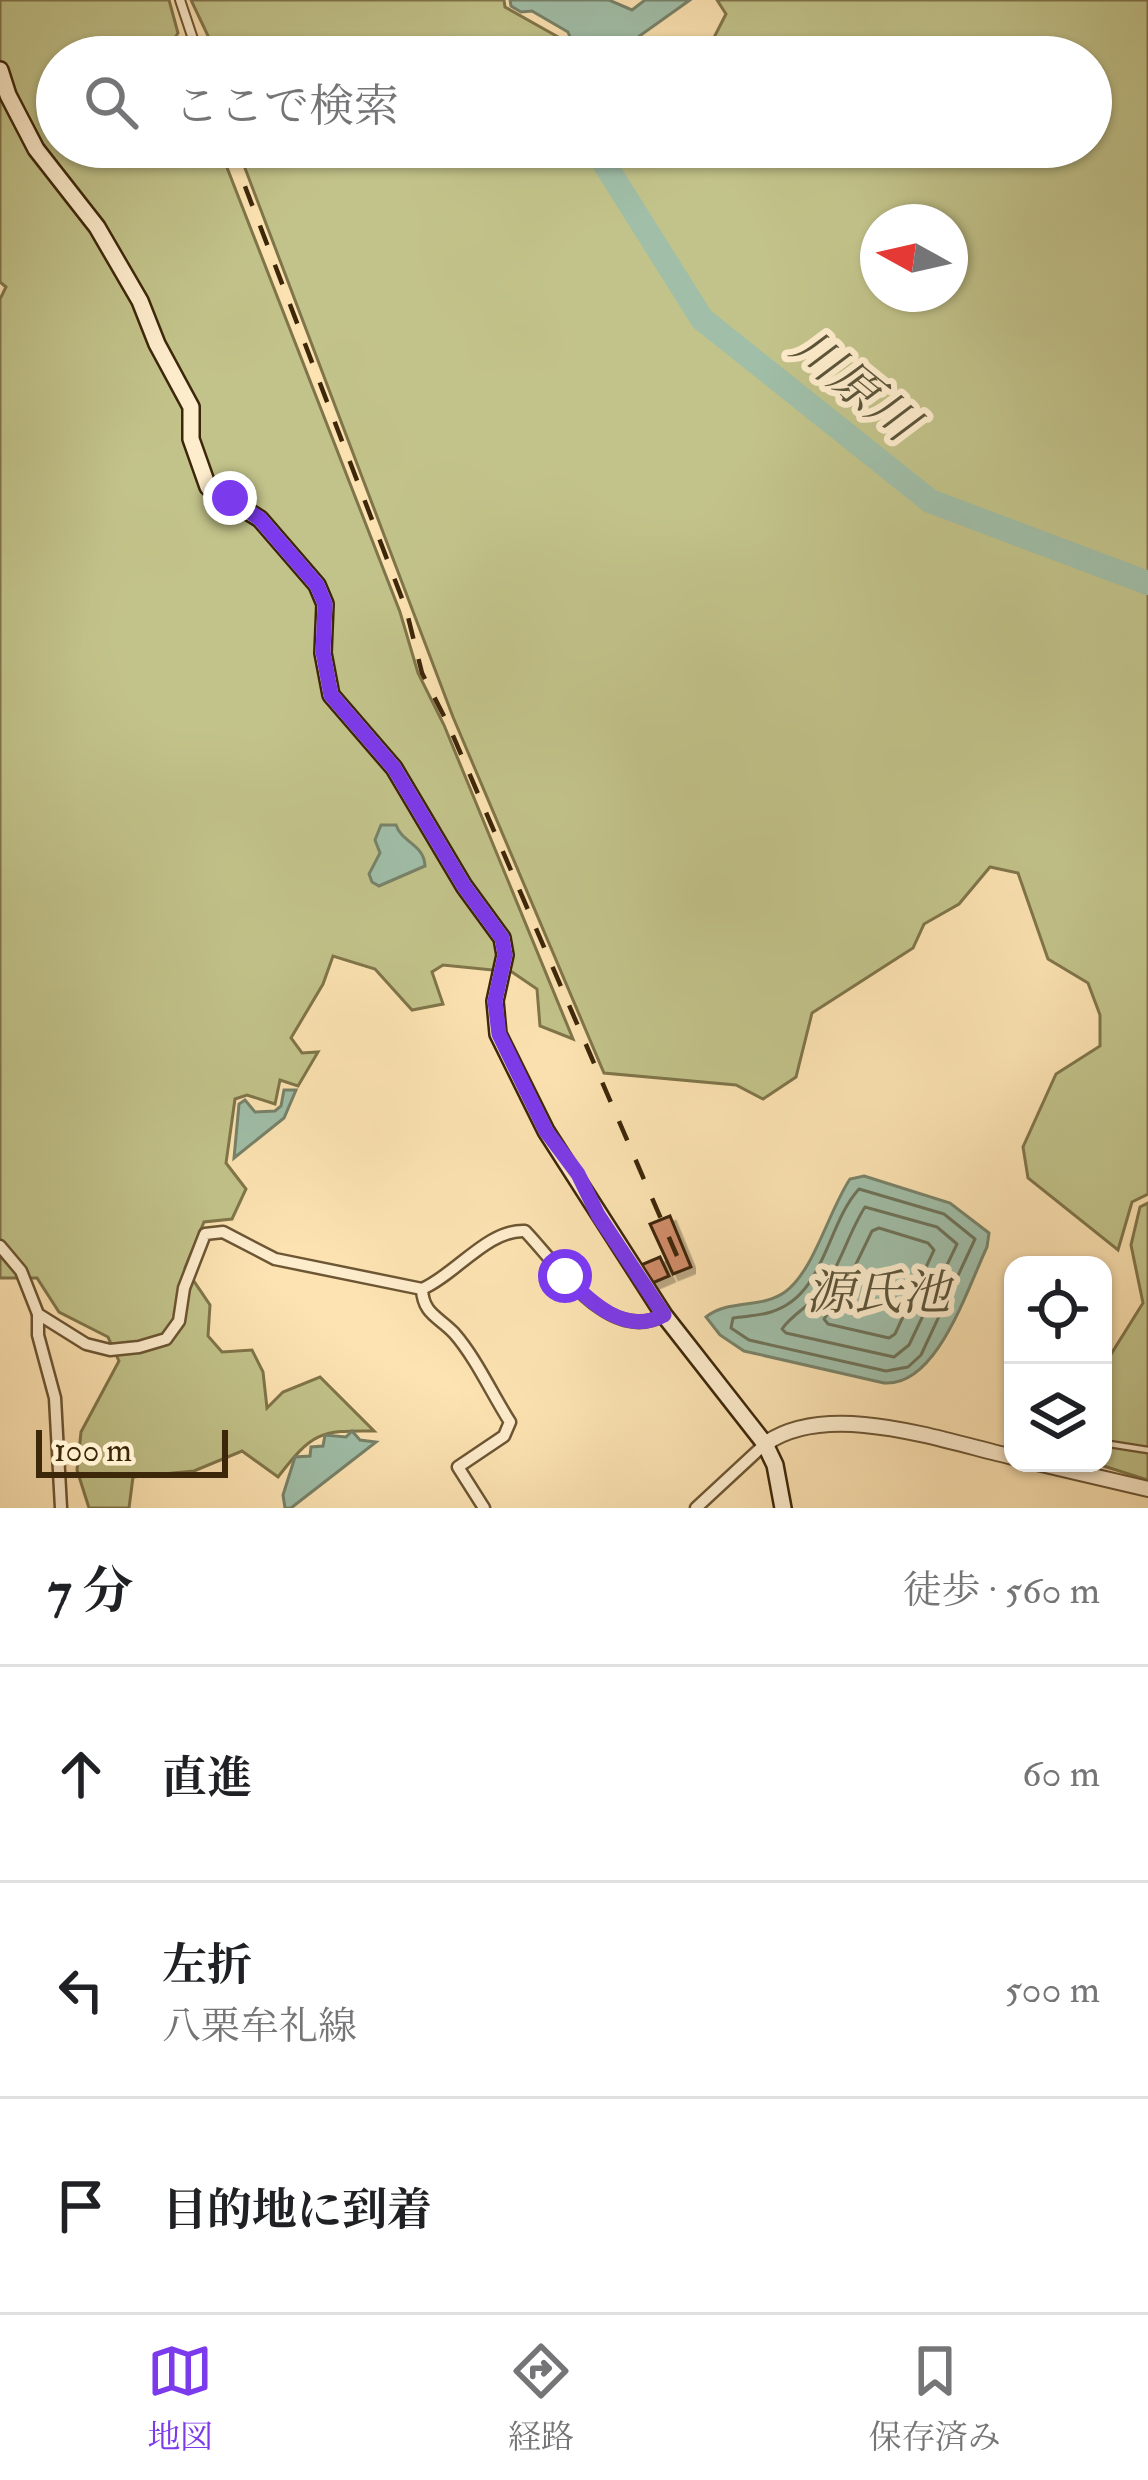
<!DOCTYPE html>
<html lang="ja">
<head>
<meta charset="utf-8">
<style>
  body { margin:0; font-family:"IM FELL Double Pica","Noto Serif JP",serif; background:#f6f6f6; color:#202124 }
  .controls { position:absolute; right:36px; bottom:36px; display:grid; overflow:hidden; border-radius:24px; box-shadow:0 3px 9px #0004 }
  .controls button { width:108px; height:108px; display:grid; place-items:center; padding:0; border:0; border-bottom:3px solid #e0e0e0; background:#fff; color:#202124; font:60px sans-serif }
  .compass { position:absolute; left:860px; top:204px; width:108px; height:108px; border-radius:50%; background:#fff; box-shadow:0 3px 9px #0004; rotate:278deg }
  .scale { position:absolute; left:36px; bottom:30px; width:192px; box-sizing:border-box; padding-left:12px; border:6px solid #3d270a; border-top:0; font-size:33px; line-height:42px; white-space:nowrap; color:#3d270a; -webkit-text-stroke:9px #feedcd; paint-order:stroke }
  .stop { position:absolute; width:36px; height:36px; margin:-27px; border:9px solid #7c3aed; border-radius:50%; background:#fff }
  .stop.end { background:#7c3aed; border-color:#fff; box-shadow:0 3px 12px #0008 }
  .list { margin:0; padding:0; list-style:none }
  h2 { display:flex; justify-content:space-between; align-items:center; height:156px; margin:0; padding:0 48px; font-size:51px }
  h2 small { font-size:39px; font-weight:400; color:#757577 }
  .list li { display:grid; grid-template-columns:78px 1fr auto; gap:36px; align-items:center; box-sizing:border-box; height:216px; padding:0 48px; border-top:3px solid #e0e0e0 }
  .list b { display:block; font-size:45px; white-space:nowrap }
  .list p { margin:0; font-size:39px; white-space:nowrap; color:#757577 }
  .list em { font-size:39px; font-style:normal; color:#757577 }
  .icon { flex:none; width:66px; height:66px; fill:none; stroke:currentColor; stroke-width:2; stroke-linecap:round; stroke-linejoin:round }
  .map { position:relative; flex:none; width:1148px; height:1508px; overflow:hidden }
  .search { position:absolute; background:#fff; box-shadow:0 3px 9px #0004; left:36px; right:36px; top:36px; height:132px; display:flex; align-items:center; gap:30px; box-sizing:border-box; padding:0 42px; border-radius:66px; color:#757577; font-size:45px }
  .sheet { height:804px; background:#fff }
  nav { display:flex; justify-content:space-around; align-items:center; box-sizing:border-box; height:168px; border-top:3px solid #e0e0e0; background:#fff; font-size:33px; color:#757577 }
  nav a { display:grid; justify-items:center; gap:6px }
  nav .on { color:#7c3aed }
  .map>svg:first-child { display:block }
  .green { fill:#c2c38a; stroke:#80754a; stroke-width:3; fill-rule:evenodd }
  .water { fill:#a0bea8; stroke:#788269; stroke-width:3 }
  .lines { fill:none; stroke-linecap:round; stroke-linejoin:round }
  .shore { stroke:#6e7259; stroke-width:3 }
  .river { stroke:#a0bea8; stroke-width:24 }
  .building { fill:#d28d6b; stroke:#3d270a; stroke-width:3; filter:url(#shadow) }
  .service-casing { stroke:#6d5634; stroke-width:9 }
  .pedestrian-casing { stroke:#6d5634; stroke-width:12 }
  .minor-casing { stroke:#6d5634; stroke-width:15 }
  .tertiary-casing { stroke:#6d5634; stroke-width:18 }
  .secondary-casing { stroke:#3d270a; stroke-width:20 }
  .service { stroke:#feedcd; stroke-width:4.5 }
  .pedestrian { stroke:#feedcd; stroke-width:8 }
  .minor { stroke:#feedcd; stroke-width:10 }
  .tertiary { stroke:#feedcd; stroke-width:14 }
  .secondary { stroke:#feedcd; stroke-width:15 }
  .rail { stroke:#3d270a; stroke-width:4.5; stroke-dasharray:21 21; stroke-linecap:butt }
  .route { stroke:#7c3aed; stroke-width:15 }
  .labels { text-anchor:middle; dominant-baseline:central; stroke-width:12; stroke-linejoin:round; paint-order:stroke }
  .water-label { font-size:48px; font-style:italic; fill:#5b5439; stroke:#feedcd }
</style>
</head>
<body>
<div class="map">
<svg width="1148" height="1508" viewBox="0 0 1148 1508">
  <defs>
    <filter id="shadow"><feDropShadow dx="5.5" dy="5.5" stdDeviation="0" flood-color="#0004"/></filter>
  </defs>
  <rect width="100%" height="100%" fill="#fde3b2"/>
  <filter id="stains"><feTurbulence type="fractalNoise" baseFrequency=".00167" numOctaves="4"/><feColorMatrix values="0 0 0 0 .2 0 0 0 0 .09 0 0 0 0 .02 0 0 0 .5 -.17"/></filter>
  <radialGradient id="worn" r=".72"><stop offset=".6" stop-color="#630" stop-opacity="0"/><stop offset="1" stop-color="#630" stop-opacity=".3"/></radialGradient>
  <g class="green">
    <path d="M0 0H169L178 33 162 57H57V147H219L400 612 418 673 444 725 573 1039 540 1026 537 989 512 972 443 965 432 972 443 1004 412 1010 375 969 333 956 323 984 291 1038 302 1053 318 1052 298 1086 280 1080 275 1104 247 1095 235 1099 226 1163 246 1189 232 1219 204 1222 185 1268 210 1305 208 1336 222 1352 252 1350 263 1372 267 1408 283 1392 320 1377 374 1431C319 1430 312 1433 278 1477L242 1451 194 1471 133 1477 129 1508H89L77 1470 81 1432 119 1361 108 1337 59 1312 37 1278H0V299L6 287 0 282Z"/>
    <path d="M191 0H504L505 7 560 38 571 57H218Z"/>
    <path d="M717 0H1148V1194L1132 1202 1118 1250 1028 1178 1023 1147 1056 1074 1100 1046V1015L1088 983 1048 959 1018 873 990 867 959 904 924 924 913 948 812 1013 796 1077 763 1099 736 1085 604 1073 453 717 237 147H1091V57H704L726 14ZM878 222H950V294H878Z"/>
    <path d="M1148 1203V1480L1094 1463H1103V1367L1143 1303 1131 1245 1140 1207Z"/>
  </g>
  <g class="water">
    <path d="M510 0H609L632 10 645 0H690L610 57H578L568 32 532 11 521 12 511 6Z"/>
    <path d="M381 825H396C402 843 424 844 425 866L379 886 372 882 369 874 380 853 375 840Z"/>
    <path d="M284 1090H296L284 1118 234 1158 239 1104 245 1100 255 1112 275 1111 281 1106Z"/>
    <path d="M864 1176 950 1203 989 1233 987 1247C967 1289 937 1387 884 1383L744 1351 720 1335 706 1317C728 1299 761 1309 785 1292 814 1271 829 1210 850 1179Z"/>
    <path d="M352 1431 360 1440 376 1442 291 1508H285L283 1495 295 1457 310 1456 311 1447 323 1446 325 1435 346 1437Z"/>
  </g>
  <g class="lines">
    <g class="shore">
      <path d="M859 1189 944 1214 975 1239 921 1355 908 1367 886 1371 749 1340 731 1328 733 1318C745 1316 759 1316 771 1312 825 1296 826 1225 859 1189Z"/>
      <path d="M865 1207 937 1227 957 1244 909 1345 894 1357 786 1333 782 1329C792 1314 812 1305 824 1288 841 1263 849 1232 865 1207Z"/>
      <path d="M879 1228 928 1243 934 1250 895 1334 889 1338 828 1324 824 1319 842 1293 872 1231Z"/>
    </g>
    <path class="river" d="M594 147 702 319 930 501 1148 583"/>
  </g>
  <g class="building">
    <path d="M670 1216 691 1267 673 1274 650 1224Z"/>
    <path d="M660 1257 669 1276 650 1284 641 1265Z"/>
  </g>
  <g class="lines">
    <defs>
      <path id="service" d="M1103 1443 1148 1450"/>
      <path id="pedestrian" d="M180 0 197 51"/>
      <g id="minor">
        <path d="M0 1246 21 1271 38 1314 86 1344 110 1350 139 1347 166 1339 179 1321 184 1288 205 1234 223 1232 275 1259 422 1289C455 1275 488 1229 525 1231 558 1265 609 1346 664 1315"/>
        <path d="M422 1289C423 1314 439 1317 454 1333 476 1358 492 1394 510 1422L504 1436 458 1467 484 1508"/>
        <path d="M38 1314V1335L55 1398 61 1508"/>
        <path d="M696 1508 765 1444"/>
      </g>
      <g id="tertiary">
        <path d="M765 1444C828 1399 943 1441 1013 1457"/>
        <path d="M1037 1463 1148 1489"/>
      </g>
      <path id="secondary" d="M0 70 8 95 36 149 97 227 140 301 157 344 191 407V439L208 487 260 519 317 585 325 604 323 653 331 695 394 768 464 886 502 938 505 955 495 1001 498 1034 546 1131 664 1315 765 1444 775 1465 783 1508"/>
    </defs>
    <use href="#service" class="service-casing"/>
    <use href="#pedestrian" class="pedestrian-casing"/>
    <use href="#minor" class="minor-casing"/>
    <use href="#tertiary" class="tertiary-casing"/>
    <use href="#secondary" class="secondary-casing"/>
    <use href="#service" class="service"/>
    <use href="#pedestrian" class="pedestrian"/>
    <use href="#minor" class="minor"/>
    <use href="#tertiary" class="tertiary"/>
    <use href="#secondary" class="secondary"/>
    <path class="rail" d="M230 147 406 609 422 673 448 724 677 1256"/>
  </g>
  <g class="lines">
    <path class="route" d="M230 498 260 519 317 585 325 604 323 652 331 695 394 768 464 886 502 938 505 955 495 1001 499 1034 546 1131 578 1174 598 1215 664 1315C626 1336 591 1303 565 1276"/>
  </g>
  <g class="labels">
    <g class="water-label">
      <text transform="translate(854 386) rotate(39)">川原川</text>
      <text x="878" y="1294">源氏池</text>
    </g>
  </g>
  <rect width="100%" height="100%" filter="url(#stains)"/>
  <rect width="100%" height="100%" fill="url(#worn)"/>
</svg>
<div class="controls">
<button><svg class="icon" aria-label="locate" viewBox="0 0 24 24"><circle cx="12" cy="12" r="6"/><path d="M12 2v4M12 18v4M2 12h4M18 12h4"/></svg></button>
<button><svg class="icon" aria-label="layers" viewBox="0 0 24 24"><path d="M12 4l9 5-9 5-9-5zM3 14l9 5 9-5"/></svg></button>
</div>
<svg class="compass" viewBox="-18 -18 36 36"><path d="M0-13l5 13h-10z" fill="#e53935"/><path d="M0 13l5-13h-10z" fill="#757577"/></svg>
<div class="scale">100 m</div>
<div class="stop" style="left:565px;top:1276px"></div>
<div class="stop end" style="left:230px;top:498px"></div>
<div class="search"><svg class="icon" aria-label="search" viewBox="0 0 24 24"><circle cx="10" cy="10" r="6"/><path d="M15 15l6 6"/></svg>ここで検索</div>
</div>
<section class="sheet">
<h2>7 分<small>徒歩 · 560 m</small></h2>
<ul class="list">
<li><svg class="icon" aria-label="ahead" viewBox="0 0 24 24"><path d="M12 20V5M6 11l6-6 6 6"/></svg><div><b>直進</b></div><em>60 m</em></li>
<li><svg class="icon" aria-label="left" viewBox="0 0 24 24"><path d="M17 20v-9H6M10 6l-5 5 5 5"/></svg><div><b>左折</b><p>八栗牟礼線</p></div><em>500 m</em></li>
<li><svg class="icon" aria-label="arrive" viewBox="0 0 24 24"><path d="M6 21V4h12l-3 4 3 4H6"/></svg><div><b>目的地に到着</b></div></li>
</ul>
</section>
<nav>
<a class="on"><svg class="icon" aria-label="map" viewBox="0 0 24 24"><path d="M3 6l6-2 6 2 6-2v14l-6 2-6-2-6 2zM9 4v14M15 6v14"/></svg>地図</a>
<a><svg class="icon" aria-label="directions" viewBox="0 0 24 24"><path d="M12 3l9 9-9 9-9-9zM9 14v-3h6M13 9l2 2-2 2"/></svg>経路</a>
<a><svg class="icon" aria-label="saved" viewBox="0 0 24 24"><path d="M7 4h10v16l-5-4-5 4z"/></svg>保存済み</a>
</nav>
</body>
</html>
